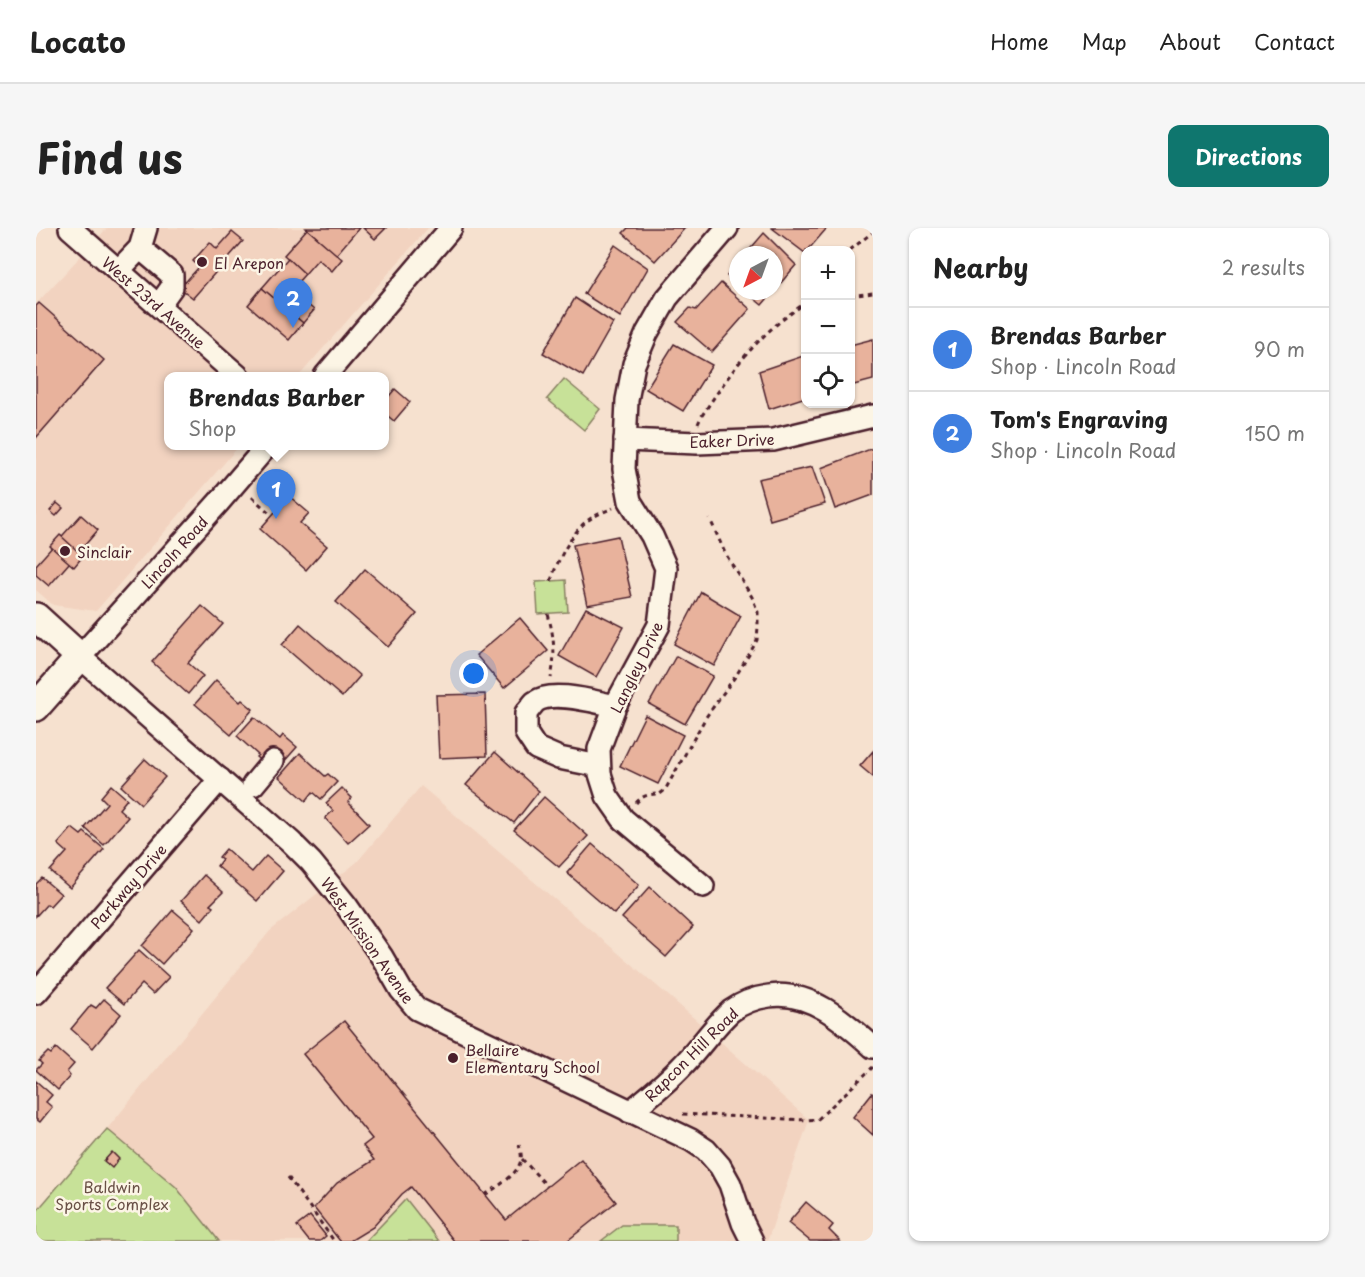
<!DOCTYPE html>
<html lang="en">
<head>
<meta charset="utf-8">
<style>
  body { margin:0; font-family:"Playpen Sans",sans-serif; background:#f6f6f6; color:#222 }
  .controls { position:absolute; right:18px; top:18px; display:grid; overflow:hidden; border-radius:12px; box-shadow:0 2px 4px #0004 }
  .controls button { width:54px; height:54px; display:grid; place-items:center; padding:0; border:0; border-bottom:2px solid #e0e0e0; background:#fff; color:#222; font:30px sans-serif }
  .compass { position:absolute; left:693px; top:18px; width:54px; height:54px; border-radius:50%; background:#fff; box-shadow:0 2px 4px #0004; rotate:221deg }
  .you { position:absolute; left:438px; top:446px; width:21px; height:21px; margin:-15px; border:4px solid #fff; border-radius:50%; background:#1a73e8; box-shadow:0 0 0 9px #1a73e833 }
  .badge { display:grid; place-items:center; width:39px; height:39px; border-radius:50%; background:#0f766e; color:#fff; font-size:20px; font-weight:700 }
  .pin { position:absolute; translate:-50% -50px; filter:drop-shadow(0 2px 3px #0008) }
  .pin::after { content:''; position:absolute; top:32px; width:21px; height:18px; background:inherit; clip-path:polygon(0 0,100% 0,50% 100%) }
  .popup { position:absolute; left:128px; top:144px; width:225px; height:78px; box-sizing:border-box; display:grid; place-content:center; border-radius:12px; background:#fff; filter:drop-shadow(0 2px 4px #0005); font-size:20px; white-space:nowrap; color:#767676 }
  .popup b { font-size:22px; color:#222 }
  .popup::after { content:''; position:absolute; left:50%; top:100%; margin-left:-12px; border:12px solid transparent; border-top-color:#fff }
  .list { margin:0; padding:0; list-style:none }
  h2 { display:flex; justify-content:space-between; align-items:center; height:78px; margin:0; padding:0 24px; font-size:26px }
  h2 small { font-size:20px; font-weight:400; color:#767676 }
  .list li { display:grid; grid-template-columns:39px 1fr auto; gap:18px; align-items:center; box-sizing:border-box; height:84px; padding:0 24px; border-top:2px solid #e0e0e0 }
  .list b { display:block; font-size:22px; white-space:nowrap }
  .list p { margin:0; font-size:20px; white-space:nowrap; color:#767676 }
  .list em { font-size:20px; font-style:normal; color:#767676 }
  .icon { flex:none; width:33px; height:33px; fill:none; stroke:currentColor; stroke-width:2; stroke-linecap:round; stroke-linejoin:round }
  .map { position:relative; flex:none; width:837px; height:1013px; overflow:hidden; border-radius:12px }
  header { display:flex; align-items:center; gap:36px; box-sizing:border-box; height:84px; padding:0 30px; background:#fff; border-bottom:2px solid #e0e0e0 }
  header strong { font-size:28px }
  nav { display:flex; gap:33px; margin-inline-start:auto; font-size:21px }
  .intro { display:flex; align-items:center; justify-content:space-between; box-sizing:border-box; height:144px; padding:0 36px }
  h1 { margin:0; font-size:42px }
  .button { padding:15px 27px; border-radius:12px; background:#0f766e; color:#fff; font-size:21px; font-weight:700 }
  main { display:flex; gap:36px; padding:0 36px }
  aside { flex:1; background:#fff; border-radius:12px; box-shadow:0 2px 4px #0004 }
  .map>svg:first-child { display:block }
  .built { fill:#f2d3c0 }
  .green { fill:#c7e198; stroke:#888062; stroke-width:1.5 }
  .building { fill:#e8b29c; stroke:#4a1f2b; stroke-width:1.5 }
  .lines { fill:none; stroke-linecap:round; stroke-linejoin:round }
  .minor-casing { stroke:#4a1f2b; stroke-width:26 }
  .major-casing { stroke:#4a1f2b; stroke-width:32 }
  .path { stroke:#4a1f2b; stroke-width:3; stroke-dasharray:4.5 4.5; stroke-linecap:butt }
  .minor { stroke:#fcf5e5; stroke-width:21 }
  .major { stroke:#fcf5e5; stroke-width:27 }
  .poi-dot { fill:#4a1f2b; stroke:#fcf5e5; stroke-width:2 }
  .labels { text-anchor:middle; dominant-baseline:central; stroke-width:5; stroke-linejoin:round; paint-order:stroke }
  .poi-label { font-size:15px; fill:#4a1f2b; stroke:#fcf5e5; text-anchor:start }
  .street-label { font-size:15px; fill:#4a1f2b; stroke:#fcf5e5 }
  .park-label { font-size:15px; fill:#695046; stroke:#fcf5e5 }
</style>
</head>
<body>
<header>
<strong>Locato</strong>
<nav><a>Home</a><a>Map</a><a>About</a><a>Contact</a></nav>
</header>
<div class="intro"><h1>Find us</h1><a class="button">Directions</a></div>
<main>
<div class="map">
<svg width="837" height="1013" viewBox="0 0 837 1013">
  <rect width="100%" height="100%" fill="#f6e1cf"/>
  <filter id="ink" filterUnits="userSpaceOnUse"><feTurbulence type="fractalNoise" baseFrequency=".0167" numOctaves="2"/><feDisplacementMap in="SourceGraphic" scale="12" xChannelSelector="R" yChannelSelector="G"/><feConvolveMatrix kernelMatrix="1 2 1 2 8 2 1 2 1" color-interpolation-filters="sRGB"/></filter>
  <g filter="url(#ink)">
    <g class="built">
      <path d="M71 0H392L263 148H132V218H203L60 383 17 377 0 362V76Z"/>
      <path d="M385 558 634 769 773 892 732 1011 730 1013H183L140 959 71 901 234 703 321 634Z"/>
    </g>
    <g class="green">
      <path d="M528 151 564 181 548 202 511 171Z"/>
      <path d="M530 352 532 384 502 386 500 354Z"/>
      <path d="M71 901 140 959 183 1013H0V984Z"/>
      <path d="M370 971 403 1013H330Z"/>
      <path d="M586 997H640V1013H565Z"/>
    </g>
    <g class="building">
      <path d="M270 0H323L300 27Z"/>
      <path d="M327 0H350L339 11Z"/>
      <path d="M592 0H649L619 33 587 5Z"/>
      <path d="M736 0H791L772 22H770L769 25Z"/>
      <path d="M271 1 306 31 296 43 282 31 269 46 248 27Z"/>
      <path d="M196 4 207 13 157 70 144 60 163 39 157 33 174 14 181 21Z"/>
      <path d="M728 5 760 37 738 63V27H709Z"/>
      <path d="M579 17 612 40 584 89 548 66Z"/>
      <path d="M252 30 269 46 255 62 278 82 267 95 226 60Z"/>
      <path d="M702 35V57L691 48Z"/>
      <path d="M685 55 714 81 676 124 641 94 654 80 660 82Z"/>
      <path d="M226 60 267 95 253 112 212 77Z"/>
      <path d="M709 63H738L726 77Z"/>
      <path d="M539 70 577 95 547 148 507 125Z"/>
      <path d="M3 75 68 132 0 210V78Z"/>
      <path d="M837 111V152L814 158V117Z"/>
      <path d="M638 116 676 137 647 183 610 161Z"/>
      <path d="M770 127V169L733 181 723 143Z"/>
      <path d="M359 161 374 174 358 193 348 185V174Z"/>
      <path d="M837 220V267L799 281 785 240Z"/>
      <path d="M776 239 789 276 734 292 722 251Z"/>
      <path d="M253 268 273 285 264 295 291 318 270 342 224 301Z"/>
      <path d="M21 275 27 280 20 288 14 283Z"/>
      <path d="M45 287 62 302 13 358 0 347V337Z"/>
      <path d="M24 307 47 328 38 339 14 318Z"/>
      <path d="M582 308 596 369 551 377 537 317Z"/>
      <path d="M329 341 381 386 352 419 300 374Z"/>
      <path d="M665 364 705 388 678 438 638 416Z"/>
      <path d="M166 378 187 396 152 435 167 448 152 466 116 434Z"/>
      <path d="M550 380 588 399 560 449 523 428Z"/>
      <path d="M484 390 512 423 468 460 440 427Z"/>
      <path d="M264 396 324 448 306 469 246 417Z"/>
      <path d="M640 428 677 448 649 496 613 476Z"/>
      <path d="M180 452 204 474 206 472 217 481 195 507 159 476Z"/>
      <path d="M449 466 451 528 403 530 400 467Z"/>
      <path d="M609 487 647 507 622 556 584 538Z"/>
      <path d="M218 489 244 511 247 507 261 519 246 536H228L220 529 222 527 201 508Z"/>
      <path d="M837 523V549L824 538Z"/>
      <path d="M459 524 503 563 478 595 430 557Z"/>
      <path d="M264 525 289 548 292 546 301 554 285 571 277 564 270 573 243 549Z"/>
      <path d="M109 531 129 549 105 576 85 558Z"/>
      <path d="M75 557 91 571 83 581 92 589 68 617 49 600 71 575 65 569Z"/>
      <path d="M306 560 316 570 312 574 333 596 312 615 289 590 297 583 290 575Z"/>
      <path d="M508 569 552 608 523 639 478 602Z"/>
      <path d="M36 600 45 607 48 604 68 621 34 660 14 643 31 624 22 616Z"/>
      <path d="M556 616 603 657 578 686 531 645Z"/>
      <path d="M190 621 216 644 230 628 247 643 221 673 181 638 186 631 183 629Z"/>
      <path d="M168 647 187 664 174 677 177 679 166 692 145 673Z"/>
      <path d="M6 650 25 666 14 678 11 676 0 688V656Z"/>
      <path d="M614 659 657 699 630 729 586 690Z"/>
      <path d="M137 682 158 700 126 736 106 718Z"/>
      <path d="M103 722 133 749 117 766 106 756 88 776 69 760Z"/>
      <path d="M68 771 85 786 57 820 35 801 55 777 60 780Z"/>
      <path d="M308 793 470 992 545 931 580 974 531 1013H418L375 959 366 966 337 999 314 1013H304L278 980 301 955 338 932 327 918 336 911 267 826Z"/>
      <path d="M20 820 38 836 31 844 34 848 22 862 0 842 6 836 3 833 12 824 15 826Z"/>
      <path d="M0 853 16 867 10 874 16 879 4 894 0 891Z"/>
      <path d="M836 865 837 866V907L817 889Z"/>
      <path d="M76 924 83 931 76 940 68 933Z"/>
      <path d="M770 974 797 997 793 1002 804 1013H774L752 995Z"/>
      <path d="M274 988 290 1008 284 1013H273L261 998Z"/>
    </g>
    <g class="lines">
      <defs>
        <g id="minor">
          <path d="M34 0 202 148"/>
          <path d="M104 20 136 47V59L123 77"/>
          <path d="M82 43 104 20 110 0"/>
          <path d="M289 148 415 0"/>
          <path d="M589 212 661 215 737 212 837 188"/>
          <path d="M231 218 183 274 44 429 255 614 275 634 310 677 346 729 365 762 381 781 655 912 670 922 684 938 694 956 707 995 716 1013"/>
          <path d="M563 538 523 530 500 520 490 505V485C493 482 496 477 499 474 516 461 559 474 579 478"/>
          <path d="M217 557 237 533"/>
          <path d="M667 658 587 591 571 568 564 546 563 521 579 478 623 397 630 340 616 308 594 273 588 241 591 172 598 136 611 105 631 70 691 0"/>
          <path d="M0 765 184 551"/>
          <path d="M594 884C612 869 630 855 646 838 663 821 677 799 695 783 707 774 719 770 733 768 774 762 808 793 837 819"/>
        </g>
        <path id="major" d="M0 389 44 429 0 479"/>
      </defs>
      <use href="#minor" class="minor-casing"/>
      <use href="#major" class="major-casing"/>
      <g class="path">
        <path d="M814 22 837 4"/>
        <path d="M814 68 837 65"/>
        <path d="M662 196 665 189C683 162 701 134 725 111 738 97 754 86 769 75"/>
        <path d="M216 269 236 287"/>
        <path d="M515 353C520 335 536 304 551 293 559 287 568 284 577 280"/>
        <path d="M512 386C518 409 520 426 515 450"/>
        <path d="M600 575C607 567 613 566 624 566L629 562 670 489 701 446 714 425 721 412 722 398V384L716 369 689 325 674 291"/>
        <path d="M647 886 771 892 782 891 837 839"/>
        <path d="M486 931 511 958"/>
        <path d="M252 949 298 1013"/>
        <path d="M449 967C462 958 481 948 485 932 486 927 484 921 483 917"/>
      </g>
      <use href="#minor" class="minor"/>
      <use href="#major" class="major"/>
    </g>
  </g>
  <g class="poi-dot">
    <circle cx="166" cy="34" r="6"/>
    <circle cx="29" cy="323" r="6"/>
    <circle cx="417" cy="830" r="6"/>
  </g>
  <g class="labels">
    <g class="poi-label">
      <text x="178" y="34">El Arepon</text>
      <text x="41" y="323">Sinclair</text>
      <text x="429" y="821">Bellaire<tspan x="429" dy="17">Elementary School</tspan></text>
    </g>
    <g class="street-label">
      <text transform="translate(118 74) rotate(41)">West 23rd Avenue</text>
      <text transform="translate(696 212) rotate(-2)">Eaker Drive</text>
      <text transform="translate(138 324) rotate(-48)">Lincoln Road</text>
      <text transform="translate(600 439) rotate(-64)">Langley Drive</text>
      <text transform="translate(92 658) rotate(-49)">Parkway Drive</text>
      <text transform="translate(332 712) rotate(55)">West Mission Avenue</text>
      <text transform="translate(655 826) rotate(-45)">Rapcon Hill Road</text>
    </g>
    <g class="park-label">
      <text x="76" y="958">Baldwin<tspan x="76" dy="17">Sports Complex</tspan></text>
    </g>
  </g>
</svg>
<div class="controls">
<button>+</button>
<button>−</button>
<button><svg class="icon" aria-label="locate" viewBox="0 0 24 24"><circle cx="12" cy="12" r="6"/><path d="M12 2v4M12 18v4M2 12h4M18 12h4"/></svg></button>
</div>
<svg class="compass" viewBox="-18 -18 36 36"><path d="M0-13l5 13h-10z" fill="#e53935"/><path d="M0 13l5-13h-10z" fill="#767676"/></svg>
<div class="you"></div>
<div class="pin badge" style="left:240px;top:291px;background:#3f7fe0">1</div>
<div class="popup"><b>Brendas Barber</b>Shop</div>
<div class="pin badge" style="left:257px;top:100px;background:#3f7fe0">2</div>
</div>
<aside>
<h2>Nearby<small>2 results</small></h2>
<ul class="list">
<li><span class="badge" style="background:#3f7fe0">1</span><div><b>Brendas Barber</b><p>Shop · Lincoln Road</p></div><em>90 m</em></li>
<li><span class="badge" style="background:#3f7fe0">2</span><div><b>Tom's Engraving</b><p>Shop · Lincoln Road</p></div><em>150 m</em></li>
</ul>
</aside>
</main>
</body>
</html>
